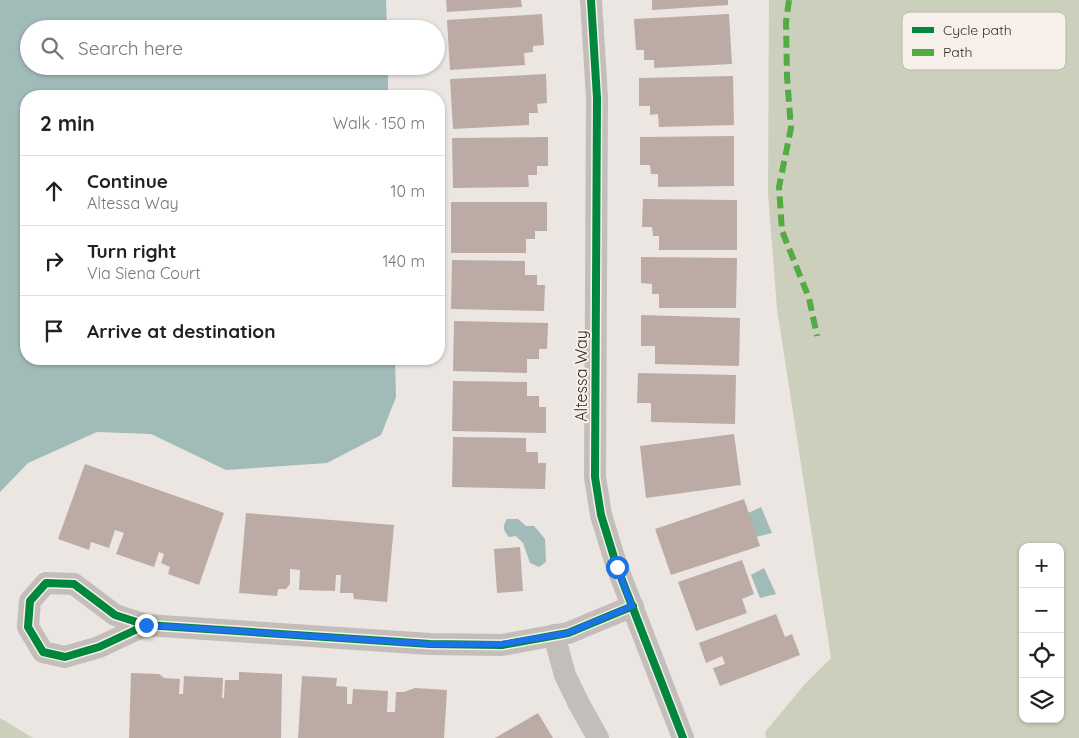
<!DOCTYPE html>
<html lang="en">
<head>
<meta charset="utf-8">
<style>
  body { margin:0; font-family:Quicksand,sans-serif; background:#f2f2f2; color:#222 }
  .controls { position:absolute; right:15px; bottom:15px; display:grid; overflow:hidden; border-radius:10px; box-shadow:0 1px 4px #0004 }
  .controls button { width:45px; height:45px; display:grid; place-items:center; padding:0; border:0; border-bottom:1px solid #e0e0e0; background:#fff; color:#222; font:25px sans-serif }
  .stop { position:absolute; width:15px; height:15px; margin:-11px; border:4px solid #1a73e8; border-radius:50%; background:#fff }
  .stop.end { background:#1a73e8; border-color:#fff; box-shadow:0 1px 5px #0008 }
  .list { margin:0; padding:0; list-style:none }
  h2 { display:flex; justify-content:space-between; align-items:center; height:65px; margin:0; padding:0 20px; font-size:21px }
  h2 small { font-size:16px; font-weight:400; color:#767676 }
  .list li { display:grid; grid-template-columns:32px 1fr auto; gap:15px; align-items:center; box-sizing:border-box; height:70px; padding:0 20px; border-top:1px solid #e0e0e0 }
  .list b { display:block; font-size:19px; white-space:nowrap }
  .list p { margin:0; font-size:16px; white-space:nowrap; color:#767676 }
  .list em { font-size:16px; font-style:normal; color:#767676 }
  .icon { flex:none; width:28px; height:28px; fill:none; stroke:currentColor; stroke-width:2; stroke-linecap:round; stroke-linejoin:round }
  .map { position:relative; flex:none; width:1079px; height:738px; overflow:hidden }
  .search { position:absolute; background:#fff; box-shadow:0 1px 4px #0004; left:20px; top:20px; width:425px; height:55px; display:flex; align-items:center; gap:12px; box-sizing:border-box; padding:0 18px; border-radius:28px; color:#767676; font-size:19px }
  .panel { position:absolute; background:#fff; box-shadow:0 1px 4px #0004; left:20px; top:90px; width:425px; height:275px; border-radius:20px }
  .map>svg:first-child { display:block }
  .green { fill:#cdcfbd; fill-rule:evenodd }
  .water { fill:#a0bbb8 }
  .building { fill:#bcaaa5 }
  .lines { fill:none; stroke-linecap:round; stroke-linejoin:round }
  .street { stroke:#c4beba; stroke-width:22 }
  .quiet { stroke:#54ab44; stroke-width:6; stroke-dasharray:12 6; stroke-linecap:butt }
  .cycleway-casing { stroke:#f7efe9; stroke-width:11 }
  .cycleway { stroke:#00873e; stroke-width:8 }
  .route { stroke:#1a73e8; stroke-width:6 }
  .labels { text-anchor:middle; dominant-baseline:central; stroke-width:4; stroke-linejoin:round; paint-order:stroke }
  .street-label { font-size:16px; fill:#342c29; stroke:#f7efe9 }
  .key { fill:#f7efe9; stroke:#bcb4af; stroke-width:1 }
  .key-label { font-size:14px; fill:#342c29 }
</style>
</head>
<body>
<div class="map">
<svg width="1079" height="738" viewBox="0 0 1079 738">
  <rect width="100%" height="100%" fill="#ebe6e1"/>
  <g class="green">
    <path d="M769 0H1079V738H766L765 732 804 685 831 658 777 309 768 194ZM1023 547H1060V719H1023Z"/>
    <path d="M0 718 33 738H0Z"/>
  </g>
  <g class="water">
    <path d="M0 0H386L387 29H29V66H388V96H26V359H395L396 397 381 435 327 463 226 470 151 434 97 432 28 463 0 492Z"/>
    <path d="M761 507 772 533 756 537 748 513Z"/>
    <path d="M507 519H518L526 526H534L545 539 546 562 539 567 530 563 523 543 516 536 509 537C503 530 502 527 507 519Z"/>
    <path d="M764 568 776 594 760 598 751 575Z"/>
  </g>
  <g class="building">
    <path d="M446 0H521L522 7 447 12Z"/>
    <path d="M652 0H728V5L652 10Z"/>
    <path d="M542 14 544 45 533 46V52L524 53 525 65 450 70 447 20Z"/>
    <path d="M729 14 732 64 654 68V60H644V50H636L634 19Z"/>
    <path d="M546 74 547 103 537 104 538 113H529V125L453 129 450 79Z"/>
    <path d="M733 76 734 125 659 127 658 114 650 115V106H639V78Z"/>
    <path d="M734 136V186L658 187V174H651L650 165H640V137Z"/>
    <path d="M548 137V166H537V175H528L529 187 453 188 452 138Z"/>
    <path d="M643 199 737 200V250H659V236H653L652 227H642Z"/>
    <path d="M451 202H547V231H535V239H526V253H451Z"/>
    <path d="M641 257 737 258 736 308H659V294H652V284L641 283Z"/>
    <path d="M452 260 525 261V275H537V285H545L544 311 451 309Z"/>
    <path d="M641 315 740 318 739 366 655 364V346H641Z"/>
    <path d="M454 321 548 323 547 349H539V359H527V373L453 371Z"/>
    <path d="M638 373 736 375 735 424 651 422V403H637Z"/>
    <path d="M453 381 527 382V396H539V407H546V433L452 431Z"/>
    <path d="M734 434 741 485 646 498 640 446Z"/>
    <path d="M453 437 526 438V452H538V463H546L545 489 452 487Z"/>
    <path d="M85 464 224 513 199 585 168 574 170 567 161 563 164 554 159 552 154 567 116 554 124 533 115 530 109 548 91 542 89 550 58 539Z"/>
    <path d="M744 499 760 546 671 575 655 529Z"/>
    <path d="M246 513 394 525 387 602 354 599 353 593H340L341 575H336L335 591 299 590 300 570 290 569V584L286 589H278L277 596 239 593Z"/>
    <path d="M520 547 523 591 497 593 494 549Z"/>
    <path d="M742 560 754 594 742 599 747 613 696 631 678 582Z"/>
    <path d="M776 614 785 637 792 634 800 655 720 686 713 668 725 664 722 656 706 663 699 643Z"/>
    <path d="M239 672 282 674 281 738H129L131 673 159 674 164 678 180 679 179 694H183L184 676 223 678 222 698H224L225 680H239Z"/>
    <path d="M302 676 337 678 336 686 347 687V704H352L353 689 388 691 387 712H395L396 692H404L415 688 447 690 444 738H298Z"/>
    <path d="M538 713 553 738H495Z"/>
  </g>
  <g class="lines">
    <g class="street">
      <path d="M591 0 597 98 595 477 601 515 617 567 683 738"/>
      <path d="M146 625 115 615 74 584 46 583 30 601 28 627 43 652 65 657 99 647 146 625 430 644 502 645 568 633 633 606"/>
      <path d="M554 635 565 675 579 704 598 738"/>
    </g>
    <path class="quiet" d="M789 0 786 22 787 77 791 128 779 187 782 231 809 298 817 336"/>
    <defs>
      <g id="cycleway">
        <path d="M591 0 597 98 595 477 601 515 617 567 683 738"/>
        <path d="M146 625 115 615 74 584 46 583 30 601 28 627 43 652 65 657 99 647 146 625 430 644 502 645 568 633 633 606"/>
      </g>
    </defs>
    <use href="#cycleway" class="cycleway-casing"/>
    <use href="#cycleway" class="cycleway"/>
  </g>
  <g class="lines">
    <path class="route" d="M146 625 430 644H502L568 633 632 606 617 567"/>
  </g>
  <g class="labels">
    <g class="street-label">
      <text transform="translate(581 376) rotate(-90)">Altessa Way</text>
    </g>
  </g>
  <rect x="902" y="12" width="164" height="58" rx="8" class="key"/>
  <rect x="912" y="27" width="22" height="6" fill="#00873e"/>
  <rect x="912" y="49" width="22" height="7" fill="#54ab44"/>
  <g class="key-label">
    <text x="943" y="35">Cycle path</text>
    <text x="943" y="57">Path</text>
  </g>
</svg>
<div class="controls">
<button>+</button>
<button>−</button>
<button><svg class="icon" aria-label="locate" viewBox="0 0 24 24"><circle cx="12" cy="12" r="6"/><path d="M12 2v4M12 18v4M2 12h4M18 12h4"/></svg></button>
<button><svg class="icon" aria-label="layers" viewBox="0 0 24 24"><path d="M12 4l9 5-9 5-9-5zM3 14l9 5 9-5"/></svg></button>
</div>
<div class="stop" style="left:617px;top:567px"></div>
<div class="stop end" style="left:146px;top:625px"></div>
<div class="search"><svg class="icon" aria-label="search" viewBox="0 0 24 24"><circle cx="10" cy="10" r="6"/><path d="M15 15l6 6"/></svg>Search here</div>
<section class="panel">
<h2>2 min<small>Walk · 150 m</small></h2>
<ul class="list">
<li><svg class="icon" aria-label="ahead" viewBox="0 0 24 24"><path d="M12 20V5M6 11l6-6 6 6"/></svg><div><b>Continue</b><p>Altessa Way</p></div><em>10 m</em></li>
<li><svg class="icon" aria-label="right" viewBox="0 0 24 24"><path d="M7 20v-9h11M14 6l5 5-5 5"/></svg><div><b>Turn right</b><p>Via Siena Court</p></div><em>140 m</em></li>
<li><svg class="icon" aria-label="arrive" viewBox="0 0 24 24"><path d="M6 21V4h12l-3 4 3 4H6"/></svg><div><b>Arrive at destination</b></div></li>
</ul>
</section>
</div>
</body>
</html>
